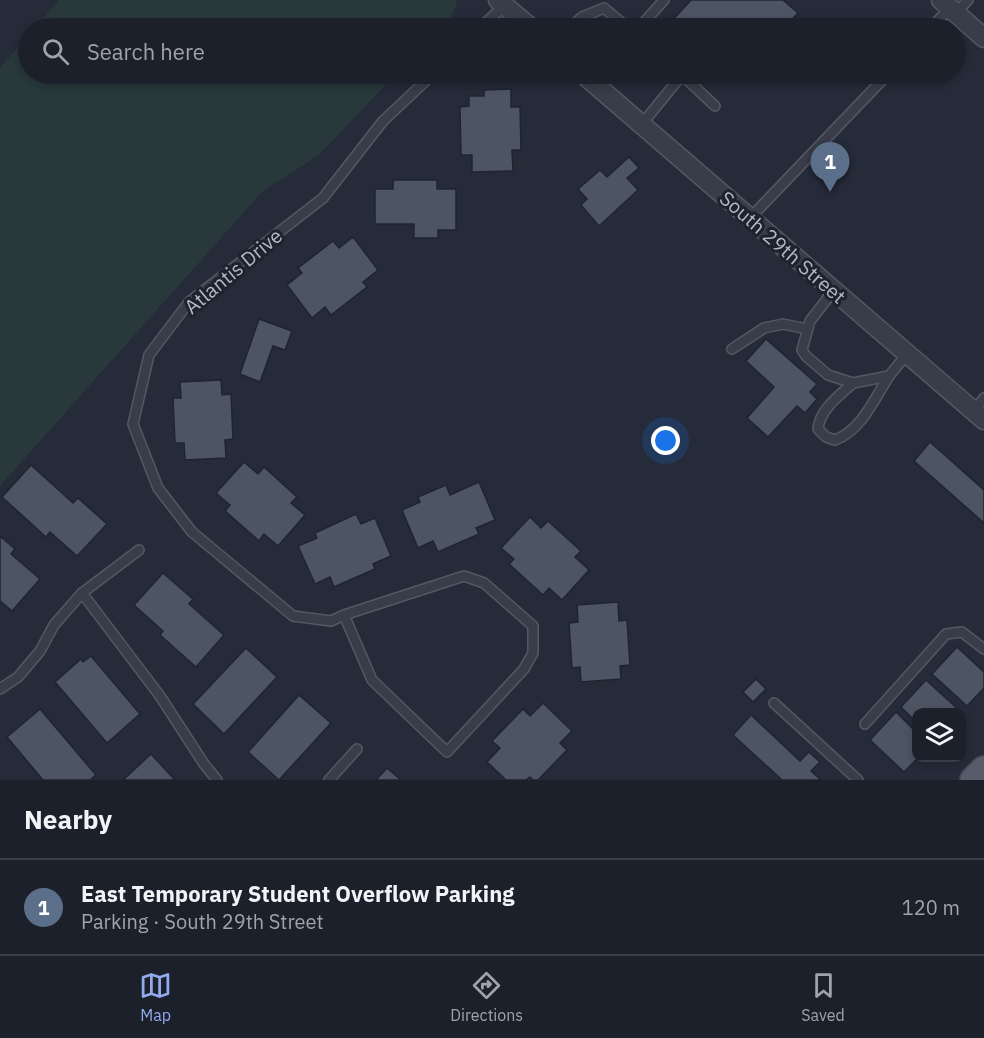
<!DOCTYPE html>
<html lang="en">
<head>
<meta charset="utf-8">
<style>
  body { margin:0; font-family:"IBM Plex Sans",sans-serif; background:#292d37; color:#f1f3f6 }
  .controls { position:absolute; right:18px; bottom:18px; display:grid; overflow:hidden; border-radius:12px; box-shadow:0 3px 9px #0003 }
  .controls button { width:54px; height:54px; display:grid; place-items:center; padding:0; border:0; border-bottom:2px solid #3a3e47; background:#1c202b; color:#f1f3f6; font:30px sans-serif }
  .you { position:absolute; left:666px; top:441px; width:21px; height:21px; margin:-15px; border:4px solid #fff; border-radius:50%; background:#1a73e8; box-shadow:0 0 0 9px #1a73e833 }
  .badge { display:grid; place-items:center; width:39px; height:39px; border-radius:50%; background:#91aaed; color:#fff; font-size:20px; font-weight:700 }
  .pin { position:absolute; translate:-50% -50px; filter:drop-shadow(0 2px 3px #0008) }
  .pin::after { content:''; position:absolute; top:32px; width:21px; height:18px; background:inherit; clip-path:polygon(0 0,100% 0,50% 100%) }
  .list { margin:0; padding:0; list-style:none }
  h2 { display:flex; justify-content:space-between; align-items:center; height:78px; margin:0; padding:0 24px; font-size:26px }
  h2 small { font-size:20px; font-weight:400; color:#a0a3a9 }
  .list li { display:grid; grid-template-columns:39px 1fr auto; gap:18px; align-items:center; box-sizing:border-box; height:96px; padding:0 24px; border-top:2px solid #3a3e47 }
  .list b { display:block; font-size:22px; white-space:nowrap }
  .list p { margin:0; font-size:20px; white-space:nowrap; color:#a0a3a9 }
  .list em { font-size:20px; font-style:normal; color:#a0a3a9 }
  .icon { flex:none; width:33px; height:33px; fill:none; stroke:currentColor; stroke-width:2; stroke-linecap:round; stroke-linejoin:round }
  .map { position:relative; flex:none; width:984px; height:780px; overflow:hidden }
  .search { position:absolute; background:#1c202b; box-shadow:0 3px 9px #0003; left:18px; right:18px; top:18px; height:66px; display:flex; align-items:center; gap:15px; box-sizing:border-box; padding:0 21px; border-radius:33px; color:#a0a3a9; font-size:22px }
  .sheet { height:174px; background:#1c202b }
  nav { display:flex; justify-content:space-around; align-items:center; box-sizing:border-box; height:84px; border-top:2px solid #3a3e47; background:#1c202b; font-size:16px; color:#a0a3a9 }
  nav a { display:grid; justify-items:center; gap:3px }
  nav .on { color:#91aaed }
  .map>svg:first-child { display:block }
  .green { fill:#28383b }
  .building { fill:#4d5564; stroke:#1f2430; stroke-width:1.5 }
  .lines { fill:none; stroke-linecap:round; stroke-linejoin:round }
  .lane-casing { stroke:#535864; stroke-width:12 }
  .street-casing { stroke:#535864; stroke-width:21 }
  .primary-casing { stroke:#414652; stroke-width:30 }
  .lane { stroke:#383d49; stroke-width:9 }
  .street { stroke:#383d49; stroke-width:18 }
  .primary { stroke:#565c69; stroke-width:27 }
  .labels { text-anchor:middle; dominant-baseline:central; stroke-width:6; stroke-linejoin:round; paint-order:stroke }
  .street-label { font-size:20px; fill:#b3b8c5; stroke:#1d222e }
</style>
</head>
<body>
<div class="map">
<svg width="984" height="780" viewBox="0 0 984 780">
  <rect width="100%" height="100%" fill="#252b39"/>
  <g class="green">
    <path d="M59 0H456L457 3 447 28H34Z"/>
    <path d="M28 35V74H396L319 155 262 192 0 486V68Z"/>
  </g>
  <g class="building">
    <path d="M691 0H783L798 13 784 28H674L669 24Z"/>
    <path d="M725 74H744L736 83Z"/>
    <path d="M511 89V107H520L521 150H512L513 171 472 172V155H461L460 107 469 106V96H484V90Z"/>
    <path d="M629 157 639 168 627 178 638 190 599 226 581 205 587 199 578 189 600 170 607 177Z"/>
    <path d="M393 180H437V189H456V230H438V238H414V224H375V189H393Z"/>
    <path d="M353 237 378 270 363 282 367 287 331 315 325 307 312 318 287 285 302 273 298 268 333 241 339 248Z"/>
    <path d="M259 319 292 331 285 350 273 346 260 382 240 374Z"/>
    <path d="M766 339 817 384 810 392 817 399 805 413 797 406 768 437 747 418 774 387 746 361Z"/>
    <path d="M221 380 222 395 231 394 233 439 225 440 226 458 185 460 184 443H175L173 398H181L180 382Z"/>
    <path d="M930 442 984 490V523L914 461Z"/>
    <path d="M244 462 258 474 264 467 297 497 291 503 305 515 278 546 264 534 259 541 225 511 230 505 216 493Z"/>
    <path d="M31 465 73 503 78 498 107 524 77 556 50 532 46 537 2 497Z"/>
    <path d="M479 482 495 520 476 528 479 534 438 552 433 541 418 548 402 510 420 502 418 497 446 485 450 495Z"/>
    <path d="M356 514 361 524 375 518 391 556 373 564 375 569 334 587 330 577 315 584 298 546 317 538 315 533Z"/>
    <path d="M530 517 541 528 548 521 581 551 575 557 589 570 562 600 549 588 543 595 509 564 514 559 501 548Z"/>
    <path d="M0 536 15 549 11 554 40 579 12 611 0 601Z"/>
    <path d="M163 573 193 599 189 604 224 635 196 667 160 635 163 631 134 605Z"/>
    <path d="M618 602 619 621 627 620 630 665 620 666 621 679 581 682 580 667 572 668 569 623 578 622 577 605Z"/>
    <path d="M957 647 984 672V688L967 706 932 674Z"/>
    <path d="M246 648 277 677 224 734 193 704Z"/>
    <path d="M91 656 140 714 107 743 55 682 81 659 83 662Z"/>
    <path d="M756 679 766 689 753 702 743 692Z"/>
    <path d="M926 680 961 712H916V722L901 707Z"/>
    <path d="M299 695 331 723 279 780 248 752Z"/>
    <path d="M543 703 572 731 560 743 567 750 538 780H533L530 777 526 780H506L487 762 500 748 492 741 523 709 530 716Z"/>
    <path d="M40 709 96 775 90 780H43L7 737Z"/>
    <path d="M896 712 916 732 918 758 904 772 870 740Z"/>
    <path d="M751 715 800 761 809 752 820 762 811 771 821 780H782L733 735Z"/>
    <path d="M151 754 175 780H123Z"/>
    <path d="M387 768 401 780H376Z"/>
  </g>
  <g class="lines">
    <defs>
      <g id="lane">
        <path d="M956 13 968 0"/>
        <path d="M480 28 504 6"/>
        <path d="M570 28 582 17 604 8 628 28"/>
        <path d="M639 28 664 0"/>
        <path d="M931 28 950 8"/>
        <path d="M642 124 682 75 715 106"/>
        <path d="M750 218 888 74"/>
        <path d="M834 290 810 321 802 350 806 356 828 375 853 383 889 376 907 354"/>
        <path d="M732 349 764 328 783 324 807 329"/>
        <path d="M853 383C839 396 820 409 818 429L826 437 835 440C861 431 875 398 889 376"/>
        <path d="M974 411 984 398"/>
        <path d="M82 593 160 696 204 764 217 780"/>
        <path d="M344 615 372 680 447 752 524 669 533 653V626L484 583 464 576 344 615 331 621 293 616 192 532 158 488 133 424 149 355 189 302 323 198 383 121 433 74"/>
        <path d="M0 689 18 677 40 651 54 625 82 593 139 550"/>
        <path d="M774 703 858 780"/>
        <path d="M865 724 946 634 962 632 984 649"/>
        <path d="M329 780 357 749"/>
      </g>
      <g id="street">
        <path d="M498 0 531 28"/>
        <path d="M941 0 984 38"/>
        <path d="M583 74 984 420"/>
      </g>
      <path id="primary" d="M974 780 984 770"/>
    </defs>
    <use href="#lane" class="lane-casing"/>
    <use href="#street" class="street-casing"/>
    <use href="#primary" class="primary-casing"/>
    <use href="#lane" class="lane"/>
    <use href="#street" class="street"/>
    <use href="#primary" class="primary"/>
  </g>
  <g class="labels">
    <g class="street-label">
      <text transform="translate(783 247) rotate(41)">South 29th Street</text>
      <text transform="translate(233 271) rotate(-40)">Atlantis Drive</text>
    </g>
  </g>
</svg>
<div class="controls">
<button><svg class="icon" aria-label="layers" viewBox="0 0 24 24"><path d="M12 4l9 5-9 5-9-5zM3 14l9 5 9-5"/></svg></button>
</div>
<div class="you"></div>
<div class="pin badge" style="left:830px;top:192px;background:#5c6f8a">1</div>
<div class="search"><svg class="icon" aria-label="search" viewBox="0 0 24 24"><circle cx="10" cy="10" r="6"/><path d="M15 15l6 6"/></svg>Search here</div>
</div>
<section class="sheet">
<h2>Nearby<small></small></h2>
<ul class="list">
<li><span class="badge" style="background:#5c6f8a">1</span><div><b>East Temporary Student Overflow Parking</b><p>Parking · South 29th Street</p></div><em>120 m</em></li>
</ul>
</section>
<nav>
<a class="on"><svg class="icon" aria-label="map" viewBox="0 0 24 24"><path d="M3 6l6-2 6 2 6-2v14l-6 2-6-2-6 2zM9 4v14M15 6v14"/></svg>Map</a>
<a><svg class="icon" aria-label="directions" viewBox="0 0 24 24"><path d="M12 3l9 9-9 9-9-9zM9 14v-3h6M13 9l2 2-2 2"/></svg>Directions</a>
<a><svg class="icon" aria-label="saved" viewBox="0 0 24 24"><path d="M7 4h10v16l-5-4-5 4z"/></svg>Saved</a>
</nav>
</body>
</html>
